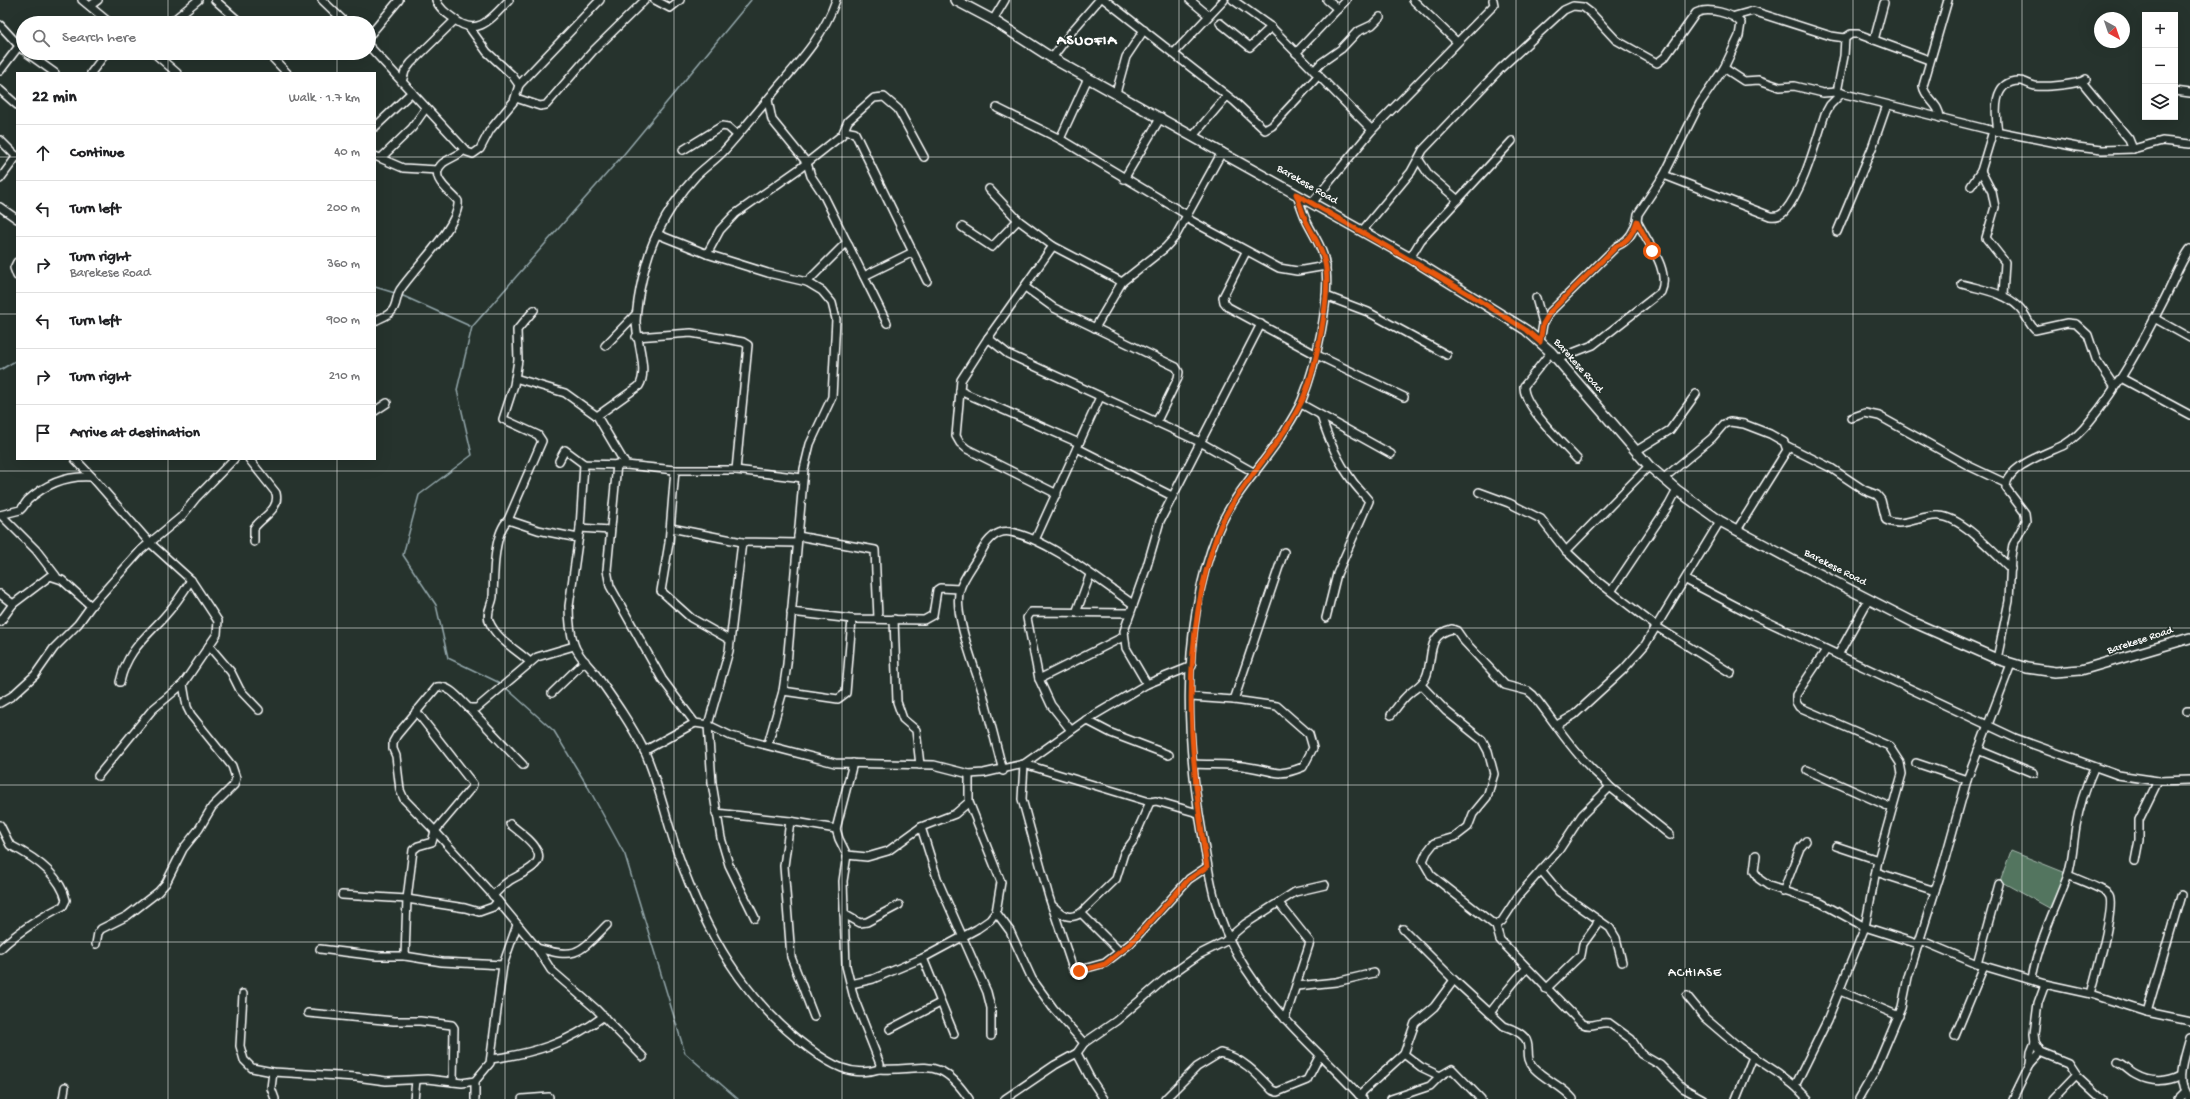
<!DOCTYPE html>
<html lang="en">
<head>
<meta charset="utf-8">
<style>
  body { margin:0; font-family:"Gochi Hand",sans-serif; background:#f6f6f6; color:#202124 }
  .controls { position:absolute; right:12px; top:12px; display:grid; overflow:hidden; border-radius:0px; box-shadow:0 4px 16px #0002 }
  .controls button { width:36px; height:36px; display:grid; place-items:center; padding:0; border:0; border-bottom:1px solid #e0e0e0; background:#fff; color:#202124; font:20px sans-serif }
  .compass { position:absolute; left:2094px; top:12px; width:36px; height:36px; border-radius:50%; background:#fff; box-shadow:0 4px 16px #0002; rotate:140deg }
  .stop { position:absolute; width:12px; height:12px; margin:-9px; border:3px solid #ea580c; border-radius:50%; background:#fff }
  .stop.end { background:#ea580c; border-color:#fff; box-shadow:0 1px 4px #0008 }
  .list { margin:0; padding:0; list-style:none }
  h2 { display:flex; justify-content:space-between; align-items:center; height:52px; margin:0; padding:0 16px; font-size:17px }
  h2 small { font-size:13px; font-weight:400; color:#757577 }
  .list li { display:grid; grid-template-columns:26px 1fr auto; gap:12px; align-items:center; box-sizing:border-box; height:56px; padding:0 16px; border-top:1px solid #e0e0e0 }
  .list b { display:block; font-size:15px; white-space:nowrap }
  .list p { margin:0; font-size:13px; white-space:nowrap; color:#757577 }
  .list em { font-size:13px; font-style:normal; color:#757577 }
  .icon { flex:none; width:22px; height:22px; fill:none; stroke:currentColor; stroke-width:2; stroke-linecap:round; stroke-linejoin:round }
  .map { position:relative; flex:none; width:2190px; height:1099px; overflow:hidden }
  .search { position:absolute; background:#fff; box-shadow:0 4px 16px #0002; left:16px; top:16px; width:360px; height:44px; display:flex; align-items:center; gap:10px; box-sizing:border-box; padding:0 14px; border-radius:22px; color:#757577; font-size:15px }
  .panel { position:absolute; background:#fff; box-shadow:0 4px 16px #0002; left:16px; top:72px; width:360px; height:388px; border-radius:0px }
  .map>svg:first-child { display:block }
  .green { fill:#52745f; stroke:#a8baaf }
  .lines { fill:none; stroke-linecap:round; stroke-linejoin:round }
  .stream { stroke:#94a7ab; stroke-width:1.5 }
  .minor-casing { stroke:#fff; stroke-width:10 }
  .major-casing { stroke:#fff; stroke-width:12 }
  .minor { stroke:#26332d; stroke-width:7 }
  .major { stroke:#26332d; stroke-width:9 }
  .route { stroke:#ea580c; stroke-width:5 }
  .grid { fill:none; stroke:#fff; stroke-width:1; stroke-opacity:0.55 }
  .labels { text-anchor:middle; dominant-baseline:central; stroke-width:3.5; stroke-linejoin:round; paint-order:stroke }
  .street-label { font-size:11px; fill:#fff; stroke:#26332d }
  .quarter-label { font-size:13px; letter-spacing:1px; fill:#fff; stroke:#26332d }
  .district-label { font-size:15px; font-weight:bold; letter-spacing:1px; fill:#fff; stroke:#26332d }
</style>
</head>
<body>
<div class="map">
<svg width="2190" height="1099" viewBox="0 0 2190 1099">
  <rect width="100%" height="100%" fill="#26332d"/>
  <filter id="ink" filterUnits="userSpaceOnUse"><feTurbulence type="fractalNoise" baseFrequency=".025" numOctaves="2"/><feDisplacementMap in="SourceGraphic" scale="8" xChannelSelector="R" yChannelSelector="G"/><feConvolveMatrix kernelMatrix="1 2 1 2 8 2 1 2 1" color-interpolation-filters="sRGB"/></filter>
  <g filter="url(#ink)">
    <path class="green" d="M2011 851 2066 873 2051 909 2000 881Z"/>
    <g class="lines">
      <g class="stream">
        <path d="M375 287 395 293"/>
        <path d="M401 295 472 327"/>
        <path d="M0 370 17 360"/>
        <path d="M502 684 448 658 436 605 403 555 419 495 472 455 457 390 472 327 624 154 751 0"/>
        <path d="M505 687 554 731 588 787 625 855 685 1053 738 1099"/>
      </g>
      <defs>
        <g id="minor">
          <path d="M82 0 110 23"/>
          <path d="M215 0 241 23"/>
          <path d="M322 0 346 23"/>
          <path d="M436 0C439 8 446 13 453 18 477 39 492 18 509 0"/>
          <path d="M655 0 670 8 680 0"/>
          <path d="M1105 0 1234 101 1265 130 1272 126 1319 75"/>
          <path d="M1190 0 1208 15"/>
          <path d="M1233 0 1271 27 1372 130"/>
          <path d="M1327 0 1338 9"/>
          <path d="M1413 0 1457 42"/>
          <path d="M90 6 98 0"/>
          <path d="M1735 16 1753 11 1831 36 1845 38 1844 56 1837 92"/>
          <path d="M993 20 1005 0"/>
          <path d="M170 23 198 0"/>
          <path d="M1220 23 1250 47 1271 27"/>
          <path d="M0 25 23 50"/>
          <path d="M469 27 487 52 512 75 519 85"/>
          <path d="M369 36 399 0"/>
          <path d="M1845 38 1851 34H1858L1929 60"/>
          <path d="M1874 40 1884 3"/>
          <path d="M369 46 467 152 473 154 480 149 490 130 514 101 519 85 600 0"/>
          <path d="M27 53 55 73"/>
          <path d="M154 53 177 73"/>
          <path d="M268 53 287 73"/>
          <path d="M1174 53 1224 0"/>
          <path d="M1296 53 1346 0"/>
          <path d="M1052 58 1073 30 1099 0"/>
          <path d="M1724 68 1744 81 1759 80 1780 87 1794 86 1823 93 1837 92 1986 129 2077 147 2102 150 2133 149 2162 141 2190 144"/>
          <path d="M0 71 19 46"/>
          <path d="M1314 71 1321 63 1341 49 1357 32 1372 25 1380 17"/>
          <path d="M91 73 106 53"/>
          <path d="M402 82 405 71 411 63 455 20"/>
          <path d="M2082 82 2129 139 2133 149"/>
          <path d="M0 90 17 105"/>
          <path d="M2175 91 2190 93"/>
          <path d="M1116 93 1126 57 1144 30"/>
          <path d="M516 98 540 106 546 105 593 51 645 0"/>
          <path d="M768 100 772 120 807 163 811 176 823 194 887 323"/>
          <path d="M997 108 1060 139 1187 215"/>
          <path d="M1940 118C1940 104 1925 99 1923 86L1948 0"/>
          <path d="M375 127 412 92"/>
          <path d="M844 131 855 133 927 281"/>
          <path d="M1998 132C1995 113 1992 80 2020 81 2025 81 2029 85 2035 86 2045 87 2078 85 2086 79"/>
          <path d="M1193 136 1227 96"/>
          <path d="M1060 139 1088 78"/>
          <path d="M0 140 17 157"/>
          <path d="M683 150 722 126 728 127 737 135"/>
          <path d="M375 156 403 168 438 170"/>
          <path d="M381 158 412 128 426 108"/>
          <path d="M1419 160 1429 175 1458 200"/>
          <path d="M1981 171 1992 192 1995 207 1986 238 2005 262 2003 296"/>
          <path d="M1664 175 1770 216C1776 217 1780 216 1784 212 1803 191 1816 141 1825 114L1830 105 1842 93"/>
          <path d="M0 179 17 156"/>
          <path d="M1124 179 1161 117"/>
          <path d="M1971 186 1981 171 1993 131"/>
          <path d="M989 189 1018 220 1053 246 1122 282"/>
          <path d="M1296 194C1300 203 1303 213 1307 222 1314 236 1323 248 1325 263 1332 297 1315 368 1302 400 1297 412 1289 424 1282 435 1262 466 1232 496 1218 531 1181 624 1185 735 1202 832 1210 879 1214 914 1238 956 1270 1012 1320 1052 1363 1099"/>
          <path d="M1312 203 1372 130 1494 5 1493 0"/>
          <path d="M0 207 17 219"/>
          <path d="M1186 218 1279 268 1297 271 1326 266"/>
          <path d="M962 227 992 247 1018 220"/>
          <path d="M1362 231 1411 172 1423 150 1501 68 1564 10 1573 6 1583 7 1591 13 1616 40 1657 63 1665 57 1696 13C1708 7 1732 13 1741 23L1739 36 1724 68 1700 103 1664 175 1638 214 1637 221C1647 242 1671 270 1661 292L1593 345 1557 359"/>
          <path d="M1837 232 1872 148 1887 105"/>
          <path d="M657 234 707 254 768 273 807 282 822 291 832 303 836 319 832 397 810 444 804 469 787 664 783 691 768 744"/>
          <path d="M1053 246 988 338 1008 354 1200 442 1255 473"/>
          <path d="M1246 252 1223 297 1224 302 1228 307 1315 354 1404 397"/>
          <path d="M707 254 720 230 735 214 799 169 842 135 848 121 874 98 884 97 898 109 924 157"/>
          <path d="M1410 258 1421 240 1512 141"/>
          <path d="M17 262 14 268 17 276"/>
          <path d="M864 276 913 252"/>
          <path d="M807 282 847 242"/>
          <path d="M1962 284C1982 290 2004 292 2019 307 2026 314 2028 323 2035 330L2067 323 2076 324 2088 335 2096 359 2114 386"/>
          <path d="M1025 287 1054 308 1176 367 1179 372 1178 378 1156 423"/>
          <path d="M1326 296 1368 312 1447 355"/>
          <path d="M1536 298 1543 323"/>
          <path d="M2154 318 2190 338"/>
          <path d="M375 321C380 318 387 316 391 312 397 307 396 296 400 290 413 270 461 224 458 201 450 191 427 177 443 163 450 158 458 156 464 150"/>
          <path d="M1095 328 1122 282 1165 248 1175 237 1222 152"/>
          <path d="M636 337 691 333 743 342 748 345 736 470"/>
          <path d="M988 338 961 380 956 436 960 443 967 449 1057 494"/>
          <path d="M1540 342 1543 324 1550 312 1617 246C1628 241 1633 233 1637 221"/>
          <path d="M605 346 636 314"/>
          <path d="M1551 352 1524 386C1522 405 1564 445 1577 459"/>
          <path d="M515 378 565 393 597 416"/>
          <path d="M2121 378 2190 415"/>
          <path d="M960 391 1079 443"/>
          <path d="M1301 404 1391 454"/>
          <path d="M375 411 387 403"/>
          <path d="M1321 416C1328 438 1337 460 1351 479 1356 487 1363 493 1369 501L1337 574 1326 618"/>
          <path d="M1851 418 1865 413 1879 416 1969 466 2005 483"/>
          <path d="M1787 446 1831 468 1864 490 1877 495 1881 500 1886 520C1903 529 1922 514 1940 516 1963 518 1994 553 2011 569"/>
          <path d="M1077 448 1172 496"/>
          <path d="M1636 451 1670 430 1696 394"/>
          <path d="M75 459 92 477"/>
          <path d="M249 459 276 493C280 510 263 516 254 528V542"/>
          <path d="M559 461 565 450 584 464 626 465 675 470H736L803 478"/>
          <path d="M584 464 580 528 569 606C569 619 570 632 574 644 577 655 590 667 597 676 614 700 631 724 644 750 659 783 666 820 678 854 705 931 743 1000 810 1049 830 1064 852 1078 879 1069L880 1064 854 998 846 966 843 881 847 855 839 839 836 829 790 821 716 813"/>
          <path d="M617 464 607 570 610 586 662 679 695 723 708 725 731 736 835 763 934 765 969 774 984 773 1024 764 1086 720 1147 684 1192 666"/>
          <path d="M626 465 597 416 639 386C649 371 636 340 636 321 637 297 646 256 657 234 667 213 680 193 696 176 704 168 714 161 723 152 742 131 760 109 778 87 801 60 824 35 836 0"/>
          <path d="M675 470 669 543 661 591 691 618 730 640"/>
          <path d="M1664 478 1712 438 1724 424 1730 422 1744 424 1770 434 1784 442 1787 450 1737 530"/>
          <path d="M1479 492 1509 503 1541 519 1566 551 1600 583 1657 627 1731 673"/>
          <path d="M0 515 20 510C24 507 25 503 28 500 47 483 67 475 92 477L149 542 191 580 218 621 217 634 183 684 187 707 191 715 232 766 236 778 234 785 212 807 199 829 183 849 166 883 158 892 127 916 101 929 98 933 96 944"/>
          <path d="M1 515 36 550 56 576"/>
          <path d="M508 520 538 530 578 538"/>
          <path d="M580 528 610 530"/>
          <path d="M671 528 742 542 797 543"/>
          <path d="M798 536 875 550 878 618"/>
          <path d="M1035 540 1100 397"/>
          <path d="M742 542 729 651 708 725 712 783 721 838 729 865 755 918"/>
          <path d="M1566 551 1649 466"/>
          <path d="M1686 580 1751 614 2015 738 2118 775 2158 781 2190 780"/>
          <path d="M1612 590 1669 505 1677 490"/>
          <path d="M0 594 13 604"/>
          <path d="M791 612 852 619 924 620 933 615 937 590 940 588 960 589"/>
          <path d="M1076 613 1090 575"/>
          <path d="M894 619 897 702 903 719 916 730 920 765"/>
          <path d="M0 622 13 604 50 576 62 580 91 606"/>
          <path d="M209 646 231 672 240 690 259 710"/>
          <path d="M574 646 537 657 477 708H469C460 700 450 685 437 687L397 735 393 742V749L396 756 400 790 404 799 435 831 498 901 537 948 551 970 596 1009 643 1057"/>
          <path d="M1838 655 1869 599"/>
          <path d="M1997 659 2009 601 2011 557 2013 545 2026 521 2025 513 2006 488C2005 466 2048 453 2064 445 2072 440 2083 430 2089 422 2120 385 2142 343 2164 300 2173 283 2179 264 2190 249"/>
          <path d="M530 662C517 650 496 639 489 621 486 612 492 605 493 597 494 577 493 534 508 520L542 441 538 435 503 419 514 385 518 360 517 330 534 310"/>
          <path d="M1039 679 1123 637"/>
          <path d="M120 682C127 651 144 639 164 617 174 606 183 593 191 580"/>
          <path d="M1147 684 1126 648 1124 631 1147 566 1160 521 1261 324"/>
          <path d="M1421 685 1446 711 1482 740 1488 751 1494 774 1487 797 1473 814 1468 827 1455 837 1434 843 1427 852 1423 861 1431 875 1496 926"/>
          <path d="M783 691 838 699 846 693 852 619"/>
          <path d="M552 693 585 661"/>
          <path d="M1191 697 1234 700 1277 706 1309 734 1313 748 1303 767C1275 778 1276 771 1249 767 1231 764 1212 765 1194 764"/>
          <path d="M1234 700 1284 552"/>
          <path d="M0 703 12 696 35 675 54 648 78 624 91 606 141 550 181 517 196 498 234 459"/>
          <path d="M469 708 523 765"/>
          <path d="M2187 711H2190"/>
          <path d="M1391 715C1397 707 1403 698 1411 692 1417 687 1423 684 1426 677 1434 659 1425 635 1452 629L1457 631 1464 641 1505 685 1528 691 1533 695C1552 718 1567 744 1588 765 1595 773 1603 778 1610 787L1582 815 1559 850 1519 895 1502 921 1496 926 1500 940 1581 1023C1592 1029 1599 1021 1609 1023L1631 1039 1641 1054 1660 1065 1683 1088 1703 1099"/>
          <path d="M1086 720 1111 733 1169 755"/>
          <path d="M1557 725 1574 715 1623 670 1645 645 1720 521"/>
          <path d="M1070 729 1051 705 1039 679 1027 618 1031 612 1130 613"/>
          <path d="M1978 750 2034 773"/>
          <path d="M644 751 695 723"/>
          <path d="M1916 763 1967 780"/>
          <path d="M1807 770 1892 808"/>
          <path d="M1003 771C996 745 990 720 983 694 976 670 952 612 960 589 963 578 975 563 981 552 987 541 997 529 1011 532 1052 541 1099 581 1133 604"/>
          <path d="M98 776 152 710 183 684"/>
          <path d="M1610 787 1670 835"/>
          <path d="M1198 813 1156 801 1150 802 1024 764 1022 799 1049 897 1073 969 1076 971 1105 963 1131 943 1189 879 1207 867"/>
          <path d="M790 821 784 866 791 957 814 1017"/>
          <path d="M0 825 10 845C32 856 60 874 66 900L63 906C44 915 15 934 0 949"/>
          <path d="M921 827 938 881 987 992 991 1008V1036"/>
          <path d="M836 829 853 763"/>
          <path d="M1836 846 1878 860"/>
          <path d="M847 855 867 857 888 851 921 827 955 814 969 802"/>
          <path d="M1756 855 1754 871 1759 879 1769 886 1821 903 1865 927 1918 944"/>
          <path d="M2135 861 2139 840V820L2158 781"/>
          <path d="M1541 870 1559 892 1610 928 1616 938 1622 962"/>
          <path d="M1876 872 1935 891"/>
          <path d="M2068 875C2076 879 2105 889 2109 895 2116 906 2095 978 2091 994"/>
          <path d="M1783 892 1800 848 1806 841"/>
          <path d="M342 895 407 899 465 908 479 912 493 907 498 901"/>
          <path d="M493 896C498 890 503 885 509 881 517 875 543 867 538 853 535 842 518 831 510 824"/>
          <path d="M1279 903 1310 942 1285 1019"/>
          <path d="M1054 907C1063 916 1070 920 1081 913"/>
          <path d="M996 912 1010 931 1032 979 1053 1008 1084 1043"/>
          <path d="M844 914 860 923 867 922 899 905"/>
          <path d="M1403 929 1454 980 1504 1026C1543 1039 1519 1052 1534 1068 1545 1080 1563 1086 1573 1099"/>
          <path d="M1920 940 1977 964 2045 984 2091 994 2147 1012 2190 1021"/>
          <path d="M537 948C577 959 578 954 607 925"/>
          <path d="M320 949 377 956H405L442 962 503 965"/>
          <path d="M1119 951 1081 913 1116 879 1124 853 1133 841 1150 802"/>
          <path d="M405 956 407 899 413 850 418 846 432 842 435 831 472 787 473 784 416 711"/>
          <path d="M923 958 954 1034"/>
          <path d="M1977 964 1999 884"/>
          <path d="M2032 979C2038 942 2055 910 2068 875 2073 859 2073 843 2076 826 2079 807 2086 786 2094 768"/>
          <path d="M851 984 873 979 923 958 977 929 990 920 996 912 1001 882 969 802V774"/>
          <path d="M2045 984 2038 1003 2034 1034 2035 1042 2041 1052 2068 1063 2076 1075 2102 1099"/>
          <path d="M1297 986 1336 982 1374 973"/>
          <path d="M1546 989 1581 955 1583 944 1596 926 1598 920"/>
          <path d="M1840 991 1899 1016"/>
          <path d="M243 994 240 1046 244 1060 252 1068 273 1072 356 1077 386 1081 427 1079 462 1083 475 1081 490 1063 503 965 517 925"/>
          <path d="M1687 996 1705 1018 1740 1048 1778 1073 1795 1086 1808 1099"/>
          <path d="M2147 1012 2181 895"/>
          <path d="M308 1013 394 1021H420L452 1025 454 1028 453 1082"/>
          <path d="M1490 1013C1502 998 1512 983 1526 969"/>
          <path d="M890 1029 940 1003"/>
          <path d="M1955 1036 1984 966"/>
          <path d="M2190 1038C2185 1057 2174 1083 2190 1099"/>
          <path d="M1077 1053 1090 1078 1104 1099"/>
          <path d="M1404 1054 1421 1067 1440 1076"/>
          <path d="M491 1059C535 1053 568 1043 604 1016"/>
          <path d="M2118 1063C2126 1066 2129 1072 2136 1075 2150 1083 2168 1082 2181 1075"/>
          <path d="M2030 1064 2031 1052 2035 1042"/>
          <path d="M879 1069C924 1072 938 1053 969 1099"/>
          <path d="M273 1072 271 1088 275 1099"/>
          <path d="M1795 1086 1827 1021 1865 927 1878 860 1902 774 1900 763 1889 746 1799 707 1796 702V695L1826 650"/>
          <path d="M1359 1095 1404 1054 1415 1023 1434 1007 1454 980"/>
          <path d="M63 1099 65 1087"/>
          <path d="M414 1099 416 1081"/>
          <path d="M475 1099V1081"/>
          <path d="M522 1099 549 1097"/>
          <path d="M1005 1099 1055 1065 1077 1053 1084 1043 1116 1021 1166 978 1200 954 1224 942 1245 924 1295 892 1325 885"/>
          <path d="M1165 1099 1197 1067 1220 1053C1243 1058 1257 1074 1272 1090L1277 1092 1307 1080 1320 1055"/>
          <path d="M1391 1099 1430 1086 1440 1076 1452 1069 1481 1099"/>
          <path d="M1736 1099 1753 1057"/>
          <path d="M1859 1099 1875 1071 1902 1007 1908 977 1943 866 1967 780 2011 664"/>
          <path d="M2013 1099 2030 1064 2041 1052"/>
          <path d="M2053 1099 2076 1075"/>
          <path d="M2178 1099 2184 1093"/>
        </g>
        <path id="major" d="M955 0 993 20 1052 58 1410 258 1526 330 1551 352 1649 466 1677 490 1720 521 1792 560 1915 623 1997 659 2027 668 2055 672 2081 670 2190 638"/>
      </defs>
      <use href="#minor" class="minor-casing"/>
      <use href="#major" class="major-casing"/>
      <use href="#minor" class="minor"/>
      <use href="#major" class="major"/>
    </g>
  </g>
  <g class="lines" filter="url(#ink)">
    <path class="route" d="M1079 971 1105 964 1131 943 1189 879 1207 867C1189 755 1179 640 1218 532 1229 502 1260 466 1279 439 1287 428 1295 415 1301 403 1315 374 1332 294 1325 263 1322 248 1313 235 1306 221 1302 212 1300 203 1296 194L1472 296 1526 330 1540 342 1543 324 1550 312 1617 246C1628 241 1633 233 1637 221L1652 251"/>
  </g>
  <path class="grid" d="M168 0V23M337 0V23M505 0V1099M674 0V1099M842 0V1099M1011 0V1099M1179 0V1099M1348 0V1099M1516 0V1099M1685 0V1099M1853 0V1099M2022 0V1099M168 53V73M337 53V73M0 157H17M375 157H2190M0 314H17M375 314H2190M168 459V1099M337 459V1099M0 471H2190M0 628H2190M0 785H2190M0 942H2190"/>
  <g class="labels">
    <g class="street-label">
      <text transform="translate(1307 185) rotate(30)">Barekese Road</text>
      <text transform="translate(1578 366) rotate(48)">Barekese Road</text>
      <text transform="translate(1835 568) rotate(27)">Barekese Road</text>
      <text transform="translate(2140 641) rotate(-18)">Barekese Road</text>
    </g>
    <g class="quarter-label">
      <text x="1695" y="973">ACHIASE</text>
    </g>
    <g class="district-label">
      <text x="1087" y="41">ASUOFIA</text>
    </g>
  </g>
</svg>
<div class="controls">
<button>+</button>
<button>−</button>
<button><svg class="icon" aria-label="layers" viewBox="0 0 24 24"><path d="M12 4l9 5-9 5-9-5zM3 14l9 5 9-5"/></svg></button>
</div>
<svg class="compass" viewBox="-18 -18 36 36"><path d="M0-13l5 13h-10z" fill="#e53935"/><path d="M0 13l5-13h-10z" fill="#757577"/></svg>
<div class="stop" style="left:1652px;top:251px"></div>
<div class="stop end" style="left:1079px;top:971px"></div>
<div class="search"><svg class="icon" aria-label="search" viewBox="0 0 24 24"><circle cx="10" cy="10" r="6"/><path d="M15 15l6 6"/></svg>Search here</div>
<section class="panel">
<h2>22 min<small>Walk · 1.7 km</small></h2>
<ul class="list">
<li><svg class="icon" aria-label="ahead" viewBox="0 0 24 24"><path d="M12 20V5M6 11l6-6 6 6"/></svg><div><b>Continue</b></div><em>40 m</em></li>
<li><svg class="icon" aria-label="left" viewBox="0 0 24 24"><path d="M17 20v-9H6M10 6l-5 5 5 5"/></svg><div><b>Turn left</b></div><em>200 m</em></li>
<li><svg class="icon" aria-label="right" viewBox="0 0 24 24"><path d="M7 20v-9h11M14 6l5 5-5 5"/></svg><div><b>Turn right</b><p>Barekese Road</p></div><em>360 m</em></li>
<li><svg class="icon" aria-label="left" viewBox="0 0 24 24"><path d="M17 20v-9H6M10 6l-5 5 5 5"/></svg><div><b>Turn left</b></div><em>900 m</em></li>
<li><svg class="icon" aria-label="right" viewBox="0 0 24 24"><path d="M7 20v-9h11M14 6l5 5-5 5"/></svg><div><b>Turn right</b></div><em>210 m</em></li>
<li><svg class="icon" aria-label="arrive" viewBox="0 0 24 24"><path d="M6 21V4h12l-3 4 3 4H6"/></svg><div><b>Arrive at destination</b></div></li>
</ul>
</section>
</div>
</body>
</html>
